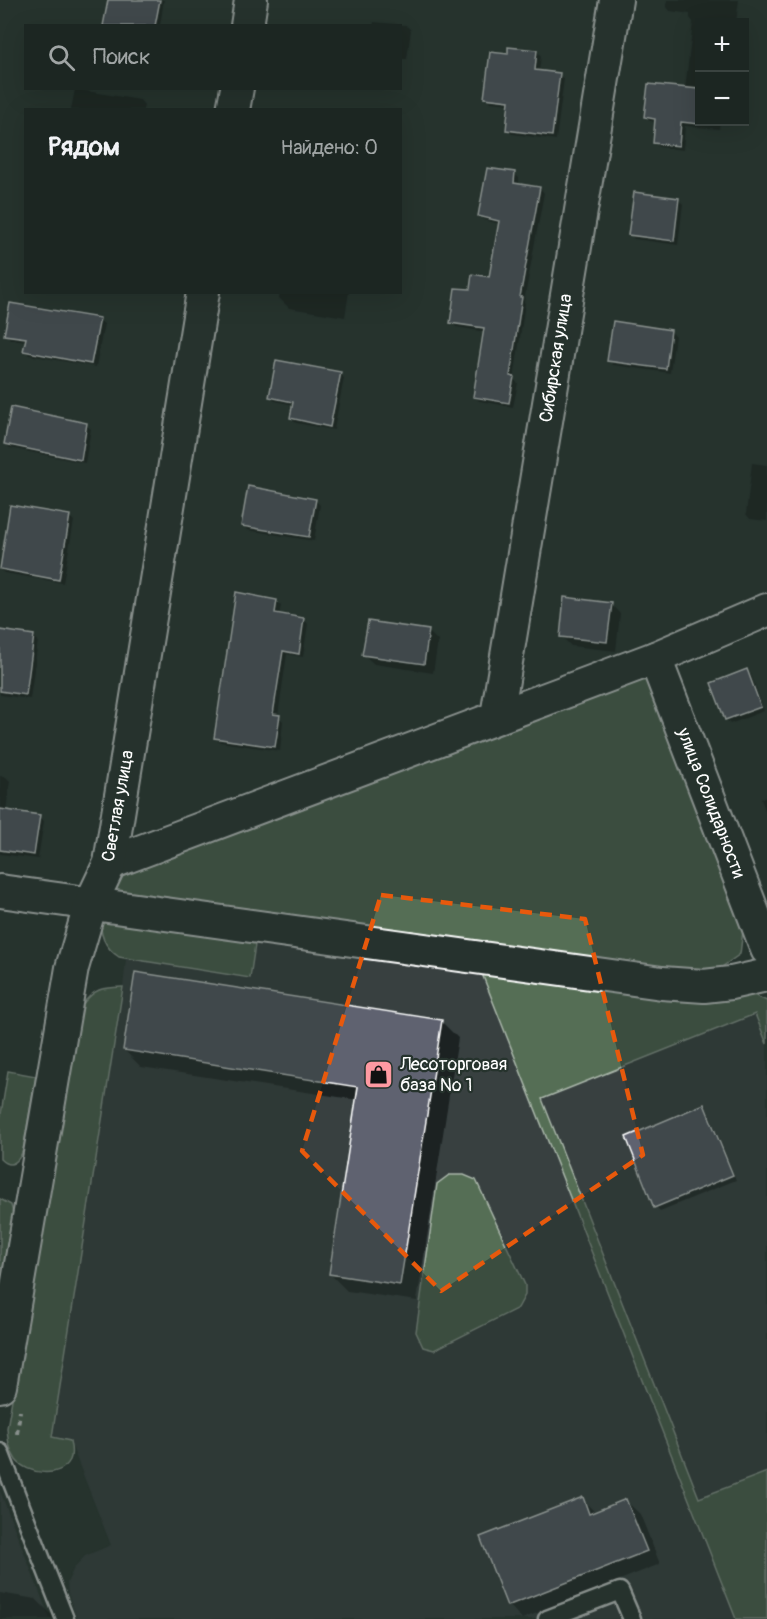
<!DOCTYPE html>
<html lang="ru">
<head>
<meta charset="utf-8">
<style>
  body { margin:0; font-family:Pangolin,sans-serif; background:#29322f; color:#f1f3f6 }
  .controls { position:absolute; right:18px; top:18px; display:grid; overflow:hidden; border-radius:0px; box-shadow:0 6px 24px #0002 }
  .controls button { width:54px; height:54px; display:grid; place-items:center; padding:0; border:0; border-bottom:2px solid #3a4340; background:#1c2622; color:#f1f3f6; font:30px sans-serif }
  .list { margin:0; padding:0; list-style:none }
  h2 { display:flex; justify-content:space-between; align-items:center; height:78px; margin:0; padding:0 24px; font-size:26px }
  h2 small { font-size:20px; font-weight:400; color:#a0a5a5 }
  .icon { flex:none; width:33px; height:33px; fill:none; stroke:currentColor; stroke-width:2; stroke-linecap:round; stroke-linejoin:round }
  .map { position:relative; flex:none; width:767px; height:1619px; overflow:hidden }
  .search { position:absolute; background:#1c2622; box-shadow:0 6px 24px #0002; left:24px; top:24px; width:378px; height:66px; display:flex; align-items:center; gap:15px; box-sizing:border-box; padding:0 21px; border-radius:0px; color:#a0a5a5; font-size:22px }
  .panel { position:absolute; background:#1c2622; box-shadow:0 6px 24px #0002; left:24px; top:108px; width:378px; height:186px; border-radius:0px }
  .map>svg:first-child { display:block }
  .built { fill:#374141 }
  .green { fill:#546e55; stroke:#aab6aa; stroke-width:1.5 }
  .shadow { fill:#0007 }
  .building { fill:#5e6270; stroke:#fff; stroke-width:1.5 }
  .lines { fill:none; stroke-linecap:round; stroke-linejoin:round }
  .service-casing { stroke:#fff; stroke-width:21 }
  .minor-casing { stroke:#fff; stroke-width:36 }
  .path { stroke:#fff; stroke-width:4; stroke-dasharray:6 4.5; stroke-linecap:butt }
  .service { stroke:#26332d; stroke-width:16 }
  .minor { stroke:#26332d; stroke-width:32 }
  .marked { fill:none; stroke:#e8590c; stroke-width:4.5; stroke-dasharray:12 8; stroke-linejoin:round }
  .labels { text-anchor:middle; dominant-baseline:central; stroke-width:4.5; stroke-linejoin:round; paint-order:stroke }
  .street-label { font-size:18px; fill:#fff; stroke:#26332d }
  .poi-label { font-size:18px; fill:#fff; stroke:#26332d; text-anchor:start }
</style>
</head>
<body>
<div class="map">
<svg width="767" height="1619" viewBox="0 0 767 1619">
  <rect width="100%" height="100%" fill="#26332d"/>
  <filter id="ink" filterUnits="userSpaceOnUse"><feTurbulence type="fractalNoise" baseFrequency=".0167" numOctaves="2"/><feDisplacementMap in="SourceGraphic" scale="12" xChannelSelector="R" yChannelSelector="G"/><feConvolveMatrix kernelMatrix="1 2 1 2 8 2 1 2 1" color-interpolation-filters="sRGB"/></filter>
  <g filter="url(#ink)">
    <g class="built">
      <path d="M101 917 479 966 736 1619H77L68 1594 67 1583 74 1568 85 1556 111 1545 71 1444 70 1460 66 1464 50 1473 36 1471 25 1468 16 1461 8 1446 7 1428 88 996 100 988 123 987 126 960 113 953 102 938 100 929Z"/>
      <path d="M755 1014 767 1044V1472L699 1499 542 1098Z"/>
      <path d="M0 1491 50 1619H0Z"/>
    </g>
    <g class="green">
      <path d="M646 674 743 930 740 954 719 969H659L113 892 123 871Z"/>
      <path d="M101 917 256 938 250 978 119 957C104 947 99 934 101 917Z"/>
      <path d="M479 966 751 994 767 1001V1044L755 1014 542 1099 699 1498 767 1472V1619H736Z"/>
      <path d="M123 987 52 1437 70 1441C71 1446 73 1454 70 1460 60 1479 27 1474 16 1460 9 1450 8 1440 7 1428L81 1006C95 988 101 988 123 987Z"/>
      <path d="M8 1071 36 1076 23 1150C19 1161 11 1170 0 1159V1120Z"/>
      <path d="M449 1175H464L476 1180 525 1285V1295L518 1308 434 1350 423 1347 416 1332 437 1184Z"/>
      <path d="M0 1199 11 1205 13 1213 0 1285Z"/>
    </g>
    <g class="shadow">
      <path d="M110 0H164L160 26H105Z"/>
      <path d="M667 0H739L736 22H700V122H720L719 129 685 126 683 150 659 147 655 142 657 122 650 121 646 117 685 89 693 22 690 18V14L670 11 666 6Z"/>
      <path d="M374 22 406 25 411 30 407 59H400V26H373Z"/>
      <path d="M537 51 541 56 539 72 559 75 564 79 556 140 512 134 507 130 510 104 490 102 485 97 509 56Z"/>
      <path d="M75 89 140 100 144 105 143 110H71Z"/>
      <path d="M515 174 519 178V185L540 188 544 193 524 302 525 303 514 380 518 383 513 407 479 401 474 396 485 332 456 327 452 322 471 291 490 279 500 224 484 220 480 216Z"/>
      <path d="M679 200 683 204 678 245 634 239 630 234Z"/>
      <path d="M280 292H349L345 317 289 308 279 298Z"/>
      <path d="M99 320 104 324 96 367 29 355 25 351 26 341 10 339 6 334Z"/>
      <path d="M671 331 675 336 670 373 613 365 609 360Z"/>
      <path d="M340 374 344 378 334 430 296 423 291 418 294 405 275 401 270 397Z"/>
      <path d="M86 425 91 429 85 463 10 448 5 444Z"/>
      <path d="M752 463 767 465V521L750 519 746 514Z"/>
      <path d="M315 500 320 505 314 541 247 530 243 525Z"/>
      <path d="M11 506 69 516 74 521 63 583 4 573 0 569Z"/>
      <path d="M276 601 281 606 279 615 304 619 308 624 303 657 287 654 278 716 283 721 280 751 220 742 216 738Z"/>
      <path d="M611 604 620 614 616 651 571 646 561 636Z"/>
      <path d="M0 631 34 636 38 641 30 699 0 695Z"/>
      <path d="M429 632 438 641 433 673 374 664 364 655Z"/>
      <path d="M746 670 751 675 764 711 730 724 726 719Z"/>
      <path d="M0 776 6 777 10 781 6 811 39 816 44 821 38 859 0 854Z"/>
      <path d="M767 797V815L761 799Z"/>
      <path d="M441 1021 458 1038 417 1301 347 1291 330 1274 358 1100 141 1067 124 1050Z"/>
      <path d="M703 1106 708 1111 736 1180 660 1211 656 1207Z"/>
      <path d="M582 1499 596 1513 626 1501 640 1514 660 1564 522 1619 509 1605Z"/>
      <path d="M0 1593 36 1599 51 1614 53 1619H0Z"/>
    </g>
    <g class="building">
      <path d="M108 0H160L155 26H103Z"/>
      <path d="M508 47 537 50 535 70 560 73 552 136 506 130 509 101 484 98 490 52 508 54Z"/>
      <path d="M648 84 699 89V124L681 122 679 146 653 143 655 119 644 117Z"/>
      <path d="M487 168 515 172 514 183 540 187 520 297H522L510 376 514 377 509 403 473 397 484 328 450 323 455 288 470 289 472 274 489 277 499 221 478 216Z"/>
      <path d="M634 192 679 198 674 241 628 235Z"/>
      <path d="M10 303 100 318 91 364 23 351 26 338 4 335Z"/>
      <path d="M613 321 671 330 666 369 607 361Z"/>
      <path d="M276 360 341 372 330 427 290 418 293 402 269 397Z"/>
      <path d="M11 407 87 423 81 460 4 444Z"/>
      <path d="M248 486 316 499 309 537 241 526Z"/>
      <path d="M10 505 70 515 59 580 0 569Z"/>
      <path d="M236 592 277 600 275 613 304 618 299 654 283 651 273 714 280 715 275 747 214 738Z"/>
      <path d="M564 597 612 603 607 642 560 637Z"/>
      <path d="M368 621 429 630 424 664 362 655Z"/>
      <path d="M0 630 34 635 26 695 0 691Z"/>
      <path d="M747 669 761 707 725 720 711 683Z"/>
      <path d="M0 809 40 815 34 855 0 850Z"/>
      <path d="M135 972 442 1020 400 1285 329 1274 358 1087 123 1050Z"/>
      <path d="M704 1104 733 1175 654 1208 626 1137Z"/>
      <path d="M583 1497 589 1514 626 1499 647 1551 507 1606 480 1537Z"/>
    </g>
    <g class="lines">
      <defs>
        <g id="service">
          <path d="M0 1452 65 1619"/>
          <path d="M547 1619 620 1591 632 1619"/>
        </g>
        <g id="minor">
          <path d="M247 26 251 0"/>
          <path d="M233 110 237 88"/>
          <path d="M655 658 767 949"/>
          <path d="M497 716 616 0"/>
          <path d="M110 863 655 658 767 610"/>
          <path d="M0 891 662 983 704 986 731 983 767 975"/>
          <path d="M0 1386 72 968 91 903 110 863 203 292"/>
        </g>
      </defs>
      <use href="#service" class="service-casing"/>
      <use href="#minor" class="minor-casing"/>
      <path class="path" d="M17 1434 20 1411"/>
      <use href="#service" class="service"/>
      <use href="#minor" class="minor"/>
    </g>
  </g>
  <path d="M0 0H767V1619H0ZM381 895 585 919 643 1155 441 1291 302 1151Z" fill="#26332d" fill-opacity=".55" fill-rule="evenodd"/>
  <path class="marked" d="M381 895 585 919 643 1155 441 1291 302 1151Z"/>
  <defs>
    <symbol id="shop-square" viewBox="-11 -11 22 22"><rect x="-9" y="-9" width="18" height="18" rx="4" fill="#ff9aa2" stroke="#26332d"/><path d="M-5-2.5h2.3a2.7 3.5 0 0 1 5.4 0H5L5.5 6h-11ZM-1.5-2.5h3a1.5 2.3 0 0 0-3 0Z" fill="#111"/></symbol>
  </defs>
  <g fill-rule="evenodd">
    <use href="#shop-square" x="362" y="1058" width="33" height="33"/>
  </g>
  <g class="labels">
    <g class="street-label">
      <text transform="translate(556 358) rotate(-81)">Сибирская улица</text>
      <text transform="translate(711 803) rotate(69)">улица Солидарности</text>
      <text transform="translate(118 806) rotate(-80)">Светлая улица</text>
    </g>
    <g class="poi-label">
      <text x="400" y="1064">Лесоторговая<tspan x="400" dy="21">база № 1</tspan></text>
    </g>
  </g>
</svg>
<div class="controls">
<button>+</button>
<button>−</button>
</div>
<div class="search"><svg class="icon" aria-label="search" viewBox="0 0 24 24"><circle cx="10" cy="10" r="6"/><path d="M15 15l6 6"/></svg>Поиск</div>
<section class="panel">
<h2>Рядом<small>Найдено: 0</small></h2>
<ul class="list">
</ul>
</section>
</div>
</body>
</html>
